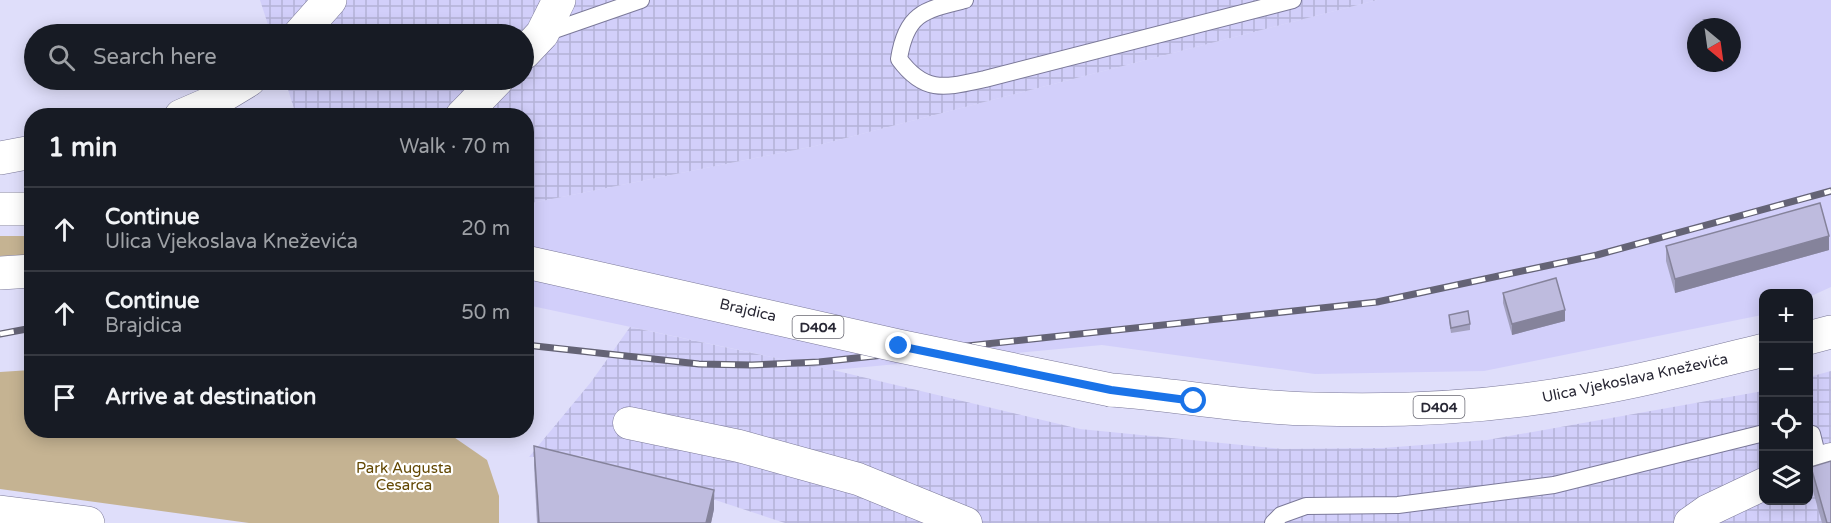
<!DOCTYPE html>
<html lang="en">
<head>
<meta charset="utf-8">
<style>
  body { margin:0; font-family:"Varela Round",sans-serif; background:#20242c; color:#f1f3f6 }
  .controls { position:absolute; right:18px; bottom:18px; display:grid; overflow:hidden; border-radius:12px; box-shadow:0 3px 15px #0003 }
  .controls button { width:54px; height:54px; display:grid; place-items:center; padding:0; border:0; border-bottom:2px solid #363941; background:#171b24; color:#f1f3f6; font:30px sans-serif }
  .compass { position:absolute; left:1687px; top:18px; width:54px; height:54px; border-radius:50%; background:#171b24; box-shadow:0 3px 15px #0003; rotate:151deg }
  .stop { position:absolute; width:18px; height:18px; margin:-14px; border:4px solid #1a73e8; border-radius:50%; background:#fff }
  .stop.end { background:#1a73e8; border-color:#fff; box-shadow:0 2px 6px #0008 }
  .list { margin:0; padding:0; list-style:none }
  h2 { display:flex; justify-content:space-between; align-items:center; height:78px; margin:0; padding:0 24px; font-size:26px }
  h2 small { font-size:20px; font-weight:400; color:#9ea1a6 }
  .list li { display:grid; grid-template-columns:39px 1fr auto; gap:18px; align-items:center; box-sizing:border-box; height:84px; padding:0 24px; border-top:2px solid #363941 }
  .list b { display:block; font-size:22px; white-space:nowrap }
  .list p { margin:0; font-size:20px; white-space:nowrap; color:#9ea1a6 }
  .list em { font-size:20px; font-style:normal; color:#9ea1a6 }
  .icon { flex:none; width:33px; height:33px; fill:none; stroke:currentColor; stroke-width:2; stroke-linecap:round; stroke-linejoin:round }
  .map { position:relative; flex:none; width:1831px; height:523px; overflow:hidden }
  .search { position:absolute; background:#171b24; box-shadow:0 3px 15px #0003; left:24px; top:24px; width:510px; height:66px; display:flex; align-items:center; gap:15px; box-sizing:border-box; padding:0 21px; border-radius:33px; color:#9ea1a6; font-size:22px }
  .panel { position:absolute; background:#171b24; box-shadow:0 3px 15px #0003; left:24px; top:108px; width:510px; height:330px; border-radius:24px }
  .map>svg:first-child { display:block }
  .built { fill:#d2cffa; fill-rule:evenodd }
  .industrial { fill:url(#industrial-grid) }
  .green { fill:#c5b392 }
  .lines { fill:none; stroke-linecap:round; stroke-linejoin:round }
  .lane-casing { stroke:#7b7999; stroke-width:18 }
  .street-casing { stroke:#7b7999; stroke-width:33 }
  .primary-casing { stroke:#7b7999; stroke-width:34 }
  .highway-casing { stroke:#7b7999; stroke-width:34 }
  .lane { stroke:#fff; stroke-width:16 }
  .street { stroke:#fff; stroke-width:32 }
  .primary { stroke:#fff; stroke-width:33 }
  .highway { stroke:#fff; stroke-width:33 }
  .rail-casing { stroke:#646375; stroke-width:7 }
  .rail { stroke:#fff; stroke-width:4.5; stroke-dasharray:14; stroke-linecap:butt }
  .primary-bridge-casing { stroke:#7b7999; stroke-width:34; stroke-linecap:butt }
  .primary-bridge { stroke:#fff; stroke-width:33 }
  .wall { fill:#a3a1bf }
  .shaded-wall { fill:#85839b }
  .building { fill:#bebbde; stroke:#85839b; stroke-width:1.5 }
  .route { stroke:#1a73e8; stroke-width:8 }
  .labels { text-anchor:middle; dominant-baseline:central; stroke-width:4.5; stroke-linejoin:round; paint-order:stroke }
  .shield { fill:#fff; stroke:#696872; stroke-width:1.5 }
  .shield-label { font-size:14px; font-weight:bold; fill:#292835 }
  .street-label { font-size:15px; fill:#292835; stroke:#fff }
  .park-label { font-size:15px; fill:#624702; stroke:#fff }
</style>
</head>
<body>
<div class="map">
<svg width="1831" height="523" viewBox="0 0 1831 523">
  <defs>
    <pattern id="industrial-grid" width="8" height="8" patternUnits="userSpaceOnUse" patternTransform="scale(1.5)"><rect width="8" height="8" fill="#d2cffa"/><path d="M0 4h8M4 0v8" fill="none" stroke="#b4b2d7"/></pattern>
  </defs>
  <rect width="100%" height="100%" fill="#dfdefa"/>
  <path class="built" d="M1377 0H1831V287L1809 297 1808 294H1764L1762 315 1484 371 1315 374 1102 345 833 370 527 305V204L815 146ZM1696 27H1732V63H1696Z"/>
  <g class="industrial">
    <path d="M260 0H1377L815 146 527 204 526 116 296 115 285 80H524V34H271Z"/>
    <path d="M630 327 833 370 1080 429 1282 449 1383 448 1487 440 1763 391 1764 500H1808L1809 377 1831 371V523H785L582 456 529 457 591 382Z"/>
  </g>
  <g class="green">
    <path d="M0 236H31V255L0 256Z"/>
    <path d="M31 370 32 430 445 431 487 460 499 496V523H249L0 489V372Z"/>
  </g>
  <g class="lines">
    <defs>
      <g id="lane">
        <path d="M965 0C924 10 906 13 899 59 925 95 947 87 985 79L1293 0"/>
        <path d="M543 34 641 0"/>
        <path d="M1808 433 1812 434 1819 462"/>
        <path d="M1273 523 1281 515 1306 506 1398 505 1554 485 1764 433"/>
      </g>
      <g id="street">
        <path d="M629 423 739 446 858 479 966 523"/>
        <path d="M1808 466 1831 459"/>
        <path d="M1690 523 1707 511 1764 484"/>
      </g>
      <g id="primary">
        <path d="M0 209H32"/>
        <path d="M1808 338 1831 332"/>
        <path d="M1111 390C1179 395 1246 408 1314 409 1404 412 1493 407 1582 391 1643 381 1703 365 1764 350"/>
        <path d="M0 512 88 523"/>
      </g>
      <g id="highway">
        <path d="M300 34 330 0"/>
        <path d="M524 53 542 34 559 0"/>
        <path d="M181 116 211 103 249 80"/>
        <path d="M462 116 497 80"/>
        <path d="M0 158 32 152"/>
        <path d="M0 273 32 271"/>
      </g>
    </defs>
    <use href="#lane" class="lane-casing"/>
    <use href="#street" class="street-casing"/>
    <use href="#primary" class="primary-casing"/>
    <use href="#highway" class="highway-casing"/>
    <use href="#lane" class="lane"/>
    <use href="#street" class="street"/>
    <use href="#primary" class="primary"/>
    <use href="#highway" class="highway"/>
    <defs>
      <g id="rail">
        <path d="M0 334 32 328"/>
        <path d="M526 345 699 364 752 365 819 362 1377 302 1597 255 1831 191"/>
      </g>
    </defs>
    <use href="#rail" class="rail-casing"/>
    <use href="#rail" class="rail"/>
    <defs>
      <path id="primary-bridge" d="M526 262 899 346 1111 390"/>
    </defs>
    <use href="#primary-bridge" class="primary-bridge-casing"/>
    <use href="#primary-bridge" class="primary-bridge"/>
  </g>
  <g class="wall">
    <path d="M1666 246 1829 250 1675 293 1666 261Z"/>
    <path d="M1503 293 1565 321 1512 335 1503 303Z"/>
    <path d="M1449 315 1470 324V330L1451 333 1449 321Z"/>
    <path d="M534 446 714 509 711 523H537L534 465Z"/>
    <path d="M1811 467 1831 523H1822L1811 484Z"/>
  </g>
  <g class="shaded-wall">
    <path d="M1829 236V250L1675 293V279Z"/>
    <path d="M1565 310V321L1512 335V324Z"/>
    <path d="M714 490V509L711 523H706Z"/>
  </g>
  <g class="building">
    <path d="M1820 203 1829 236 1675 279 1666 246Z"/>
    <path d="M1556 278 1565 310 1512 324 1503 293Z"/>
    <path d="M1468 311 1470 324 1451 328 1449 315Z"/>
    <path d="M534 446 714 490 706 523H539Z"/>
    <path d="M1831 461V523H1827L1811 467Z"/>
  </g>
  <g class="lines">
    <path class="route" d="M899 346 1111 390 1194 401"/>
  </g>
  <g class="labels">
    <g class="shield">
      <rect x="792.5" y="316" width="51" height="22" rx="4.5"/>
      <rect x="1413.5" y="396" width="51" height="22" rx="4.5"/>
    </g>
    <g class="shield-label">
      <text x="818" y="327">D404</text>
      <text x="1439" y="407">D404</text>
    </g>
    <g class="street-label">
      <text transform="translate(748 310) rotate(13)">Brajdica</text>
      <text transform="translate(1635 378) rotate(-12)">Ulica Vjekoslava Kneževića</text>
    </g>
    <g class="park-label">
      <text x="404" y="468">Park Augusta<tspan x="404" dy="17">Cesarca</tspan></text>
    </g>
  </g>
</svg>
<div class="controls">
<button>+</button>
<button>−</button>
<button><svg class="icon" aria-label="locate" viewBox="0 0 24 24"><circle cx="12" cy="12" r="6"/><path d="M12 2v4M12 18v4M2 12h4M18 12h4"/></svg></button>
<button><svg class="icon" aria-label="layers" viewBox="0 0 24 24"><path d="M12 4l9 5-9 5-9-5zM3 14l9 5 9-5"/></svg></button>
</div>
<svg class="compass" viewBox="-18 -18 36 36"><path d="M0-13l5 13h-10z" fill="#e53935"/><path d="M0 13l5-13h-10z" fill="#9ea1a6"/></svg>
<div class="stop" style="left:1194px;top:401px"></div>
<div class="stop end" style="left:899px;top:346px"></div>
<div class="search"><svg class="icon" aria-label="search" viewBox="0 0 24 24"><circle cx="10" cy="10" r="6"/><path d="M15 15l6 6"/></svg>Search here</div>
<section class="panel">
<h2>1 min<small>Walk · 70 m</small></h2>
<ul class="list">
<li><svg class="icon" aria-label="ahead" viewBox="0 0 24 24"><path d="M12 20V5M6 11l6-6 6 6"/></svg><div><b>Continue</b><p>Ulica Vjekoslava Kneževića</p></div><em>20 m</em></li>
<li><svg class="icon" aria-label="ahead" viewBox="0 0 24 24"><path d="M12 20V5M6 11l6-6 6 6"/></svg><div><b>Continue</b><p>Brajdica</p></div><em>50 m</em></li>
<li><svg class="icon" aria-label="arrive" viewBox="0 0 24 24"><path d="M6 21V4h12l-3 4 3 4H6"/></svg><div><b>Arrive at destination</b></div></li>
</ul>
</section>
</div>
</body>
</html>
